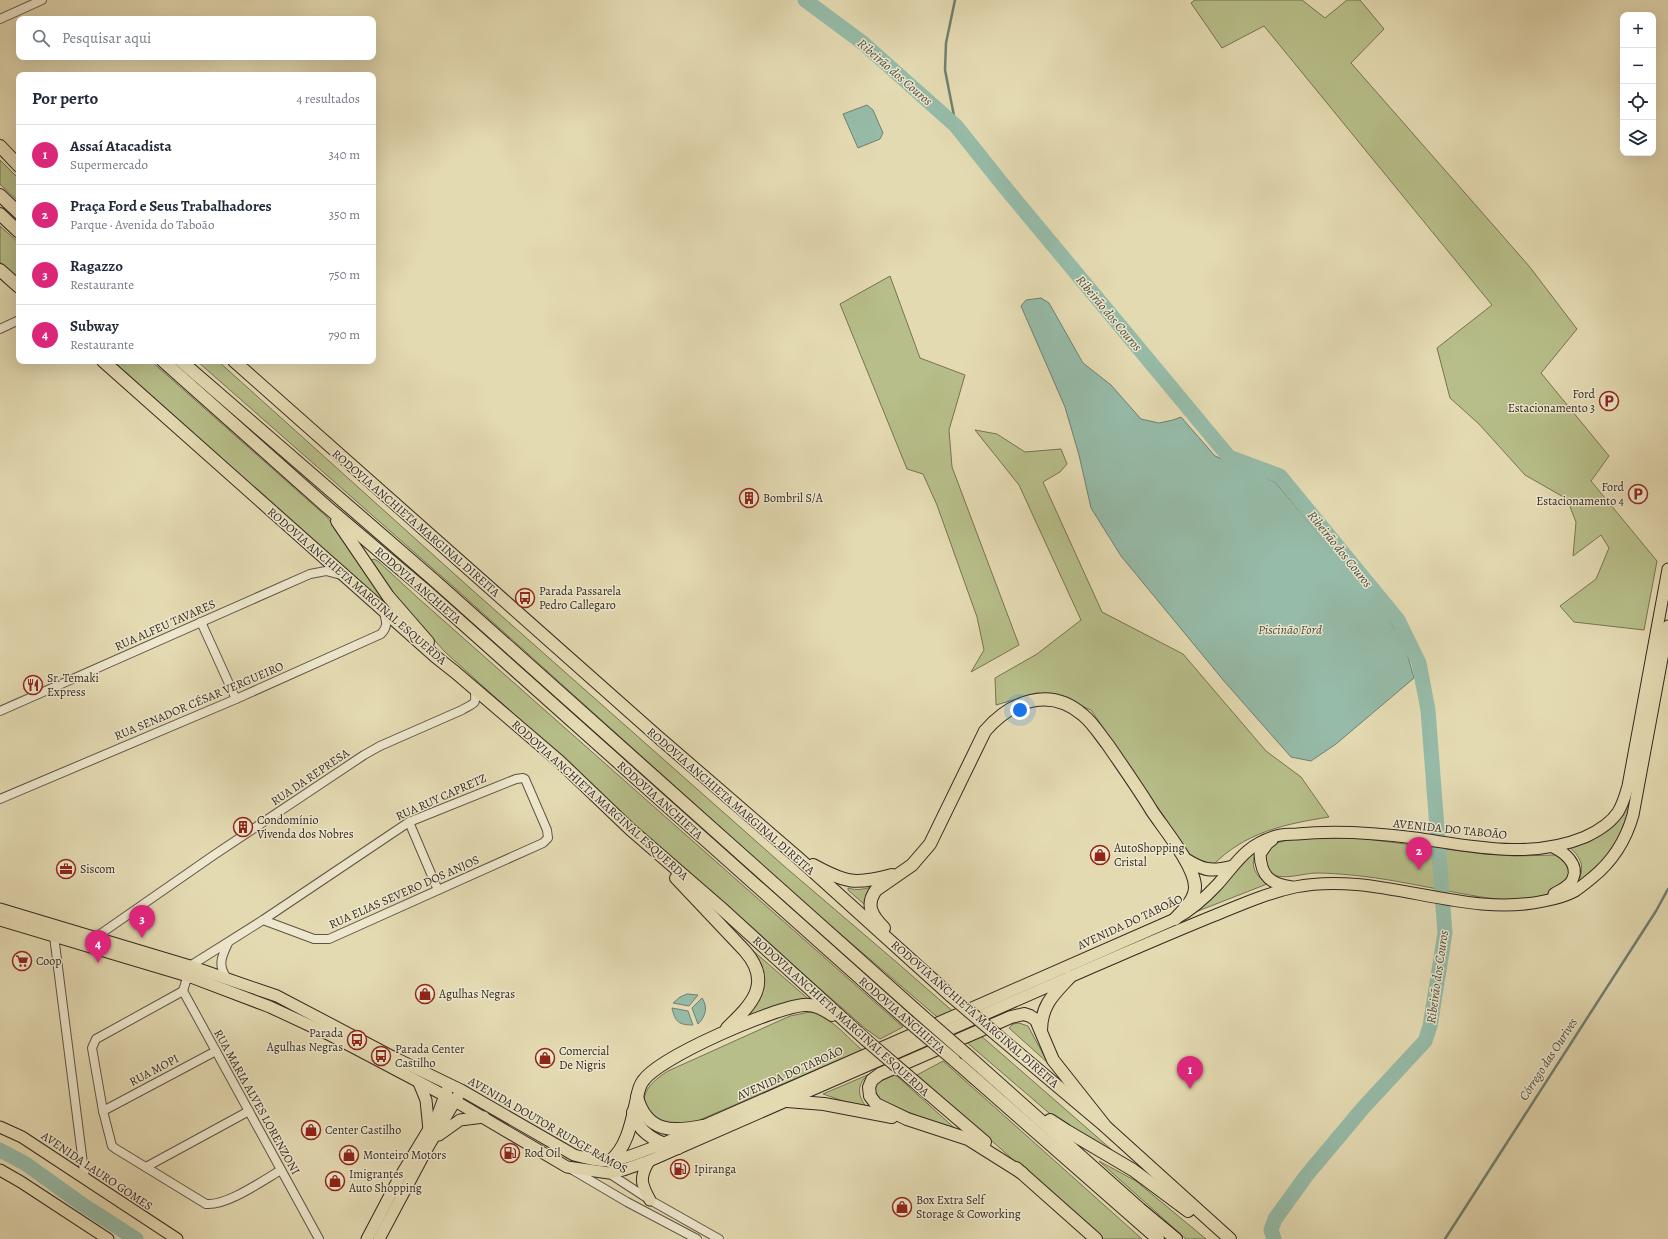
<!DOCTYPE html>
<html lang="pt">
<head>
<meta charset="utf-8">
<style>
  body { margin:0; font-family:Alegreya,serif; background:#f6f6f7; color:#1f2937 }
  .controls { position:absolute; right:12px; top:12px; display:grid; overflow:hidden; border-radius:8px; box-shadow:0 4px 16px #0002 }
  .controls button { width:36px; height:36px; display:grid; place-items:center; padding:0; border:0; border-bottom:1px solid #e0e1e3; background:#fff; color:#1f2937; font:20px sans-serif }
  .you { position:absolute; left:1020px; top:710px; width:14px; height:14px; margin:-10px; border:3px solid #fff; border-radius:50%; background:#1a73e8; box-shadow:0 0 0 6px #1a73e833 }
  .badge { display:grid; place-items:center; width:26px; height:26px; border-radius:50%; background:#db2777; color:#fff; font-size:13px; font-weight:700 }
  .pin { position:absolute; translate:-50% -33px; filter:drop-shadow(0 1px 2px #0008) }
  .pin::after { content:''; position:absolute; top:21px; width:14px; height:12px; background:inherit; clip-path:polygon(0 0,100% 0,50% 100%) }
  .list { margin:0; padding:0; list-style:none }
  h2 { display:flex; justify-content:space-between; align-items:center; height:52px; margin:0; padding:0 16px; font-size:17px }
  h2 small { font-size:13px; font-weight:400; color:#747a83 }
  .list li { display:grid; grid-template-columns:26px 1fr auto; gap:12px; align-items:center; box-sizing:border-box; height:60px; padding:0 16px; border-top:1px solid #e0e1e3 }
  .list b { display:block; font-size:15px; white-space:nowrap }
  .list p { margin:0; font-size:13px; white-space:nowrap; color:#747a83 }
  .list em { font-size:13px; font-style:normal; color:#747a83 }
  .icon { flex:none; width:22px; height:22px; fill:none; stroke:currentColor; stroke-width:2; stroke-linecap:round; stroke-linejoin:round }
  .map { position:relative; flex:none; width:1668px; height:1239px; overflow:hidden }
  .search { position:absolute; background:#fff; box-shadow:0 4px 16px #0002; left:16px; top:16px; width:360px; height:44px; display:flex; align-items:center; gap:10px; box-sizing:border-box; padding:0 14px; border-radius:8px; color:#747a83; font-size:15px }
  .panel { position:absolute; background:#fff; box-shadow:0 4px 16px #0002; left:16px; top:72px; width:360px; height:292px; border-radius:8px }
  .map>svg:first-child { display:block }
  .green { fill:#b7be89; stroke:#767354 }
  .water { fill:#96bba8; stroke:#6f8072 }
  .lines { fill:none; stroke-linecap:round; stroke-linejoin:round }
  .stream { stroke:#6f8072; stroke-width:2.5 }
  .river { stroke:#96bba8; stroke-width:15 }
  .minor-casing { stroke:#605444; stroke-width:10 }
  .major-casing { stroke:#342820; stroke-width:13 }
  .highway-casing { stroke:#342820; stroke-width:14 }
  .minor { stroke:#ede7cd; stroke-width:8 }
  .major { stroke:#e4dab2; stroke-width:11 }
  .highway { stroke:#e4dab2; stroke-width:12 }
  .highway-bridge-casing { stroke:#342820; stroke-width:14; stroke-linecap:butt }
  .highway-bridge { stroke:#e4dab2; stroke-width:12 }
  .labels { text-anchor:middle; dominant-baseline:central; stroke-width:3; stroke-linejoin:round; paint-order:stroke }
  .poi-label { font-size:12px; fill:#342820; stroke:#ede7cd; text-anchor:start }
  .street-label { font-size:12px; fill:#342820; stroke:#ede7cd }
  .water-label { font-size:13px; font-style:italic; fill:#4c4d42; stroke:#ede7cd }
</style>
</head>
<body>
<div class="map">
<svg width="1668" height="1239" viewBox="0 0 1668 1239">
  <rect width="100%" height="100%" fill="#e4dab2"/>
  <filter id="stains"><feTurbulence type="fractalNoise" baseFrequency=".005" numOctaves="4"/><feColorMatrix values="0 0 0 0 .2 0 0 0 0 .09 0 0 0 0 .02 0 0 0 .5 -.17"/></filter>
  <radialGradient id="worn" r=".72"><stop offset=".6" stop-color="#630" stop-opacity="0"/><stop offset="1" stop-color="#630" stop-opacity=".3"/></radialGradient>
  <g class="green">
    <path d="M1195 0H1302L1325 18 1347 0H1360L1384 29 1351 63 1529 266 1577 329 1541 373 1609 456 1591 481 1657 561 1644 630 1574 622 1560 606 1596 579 1609 548 1601 535 1573 556 1576 522 1567 499 1525 475 1479 424 1450 398 1437 348 1492 305 1264 26 1222 48 1191 3Z"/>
    <path d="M0 160 19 179V202L0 184Z"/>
    <path d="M0 226 19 243V279L0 262Z"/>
    <path d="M890 276 920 358 965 375 949 430 952 467 1019 645 971 672 984 650 977 617 937 505 923 474 907 469 840 304Z"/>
    <path d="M113 361H151L327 517 408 624Z"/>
    <path d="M197 361H218L470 588 784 866 894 960 1112 1150 1063 1125 808 906 456 589Z"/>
    <path d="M975 430 997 434 1025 452 1061 449 1067 464 1060 472 1043 482 1102 612 1183 654 1266 751 1301 777 1329 817C1285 824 1245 832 1212 866L1192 858 1091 710 1058 696 1037 693 996 705 995 678 1037 654 1081 620 1019 485Z"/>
    <path d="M374 559 378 561 418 598 903 1027 880 1039 866 1029 613 807 547 744 445 652 405 607 387 585 371 560Z"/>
    <path d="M1632 800 1630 809 1616 848 1585 879 1578 881C1586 866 1580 856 1568 846L1617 818Z"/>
    <path d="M1303 838H1358L1484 854 1515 856 1557 855 1565 859 1570 872C1563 887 1547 898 1529 899 1502 902 1475 896 1448 891 1416 885 1384 878 1351 875 1340 874 1329 873 1318 873 1301 873 1283 882 1268 872 1267 868 1265 863 1265 859 1264 841 1291 840 1303 838Z"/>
    <path d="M1258 847C1250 863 1252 873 1267 884L1193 913Z"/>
    <path d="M875 886 869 890 864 904 848 890V888C857 891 865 889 875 886Z"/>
    <path d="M743 942 813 1003 745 1019C756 1004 768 986 761 967 758 958 749 950 743 942Z"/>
    <path d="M810 1012C830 1016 847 1037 862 1050L695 1122 675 1126 655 1120C652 1115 648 1111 646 1106 639 1091 657 1078 668 1071L790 1016Z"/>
    <path d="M1019 1023 1028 1026 1048 1063 1009 1028 1013 1024Z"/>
    <path d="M943 1061 1142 1239H1103L917 1075Z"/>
    <path d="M886 1067C879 1070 868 1074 863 1080 855 1091 862 1105 872 1111L823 1094Z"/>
    <path d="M894 1075 898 1077 960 1133 935 1124 875 1097V1084Z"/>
    <path d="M1099 1161 1136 1181 1206 1239H1186Z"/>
  </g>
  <g class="water">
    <path d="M867 105 873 110 883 133 880 139 858 148 843 114Z"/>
    <path d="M1041 298 1049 303 1083 363 1111 385 1141 419 1159 423 1173 420 1181 417 1215 456 1275 482 1388 617 1406 650 1414 678 1336 744 1311 761 1291 757 1224 681 1121 556 1091 508 1079 455 1065 407 1021 306 1026 300Z"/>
    <path d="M687 994 698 995 689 1006 673 1003 680 997Z"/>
    <path d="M702 998C708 1007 706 1016 698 1024L692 1008Z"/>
    <path d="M672 1008 688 1011 693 1025C679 1025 675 1022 672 1008Z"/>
  </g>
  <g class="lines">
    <g class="stream">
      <path d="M955 0 946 43 945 70 956 126"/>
      <path d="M1445 1239 1656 911 1668 889"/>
    </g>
    <g class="river">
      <path d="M805 0 863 43 956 126 1003 185 1229 457 1280 476 1398 620 1419 663 1428 710 1445 933 1430 1026 1425 1041 1363 1108 1306 1176 1275 1219 1271 1230 1274 1239"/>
      <path d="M0 1150 26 1164 83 1205 136 1239"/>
    </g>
    <defs>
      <g id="minor">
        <path d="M0 19 42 0"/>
        <path d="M0 329 19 320"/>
        <path d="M201 622 236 699"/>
        <path d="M0 711 310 574 326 571 341 575"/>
        <path d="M0 799 236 699 381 634C389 626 386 620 383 610"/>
        <path d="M409 822 438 890"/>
        <path d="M54 936 85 1179"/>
        <path d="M96 937 214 855 364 755 380 746 462 710C478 701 475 705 475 689"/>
        <path d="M190 966 263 920 409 822 516 779 523 778 525 779 547 830 548 838 543 843 329 939H314L263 920"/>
        <path d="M191 977 186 981 183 991 319 1239"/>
        <path d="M227 978C217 965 222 956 228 943"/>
        <path d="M183 991 96 1039 92 1048 103 1111 112 1146 116 1149 206 1204C227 1206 262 1181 281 1170"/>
        <path d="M103 1111 216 1051"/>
        <path d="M146 1167 249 1111"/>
        <path d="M571 1169 627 1202 697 1239"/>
        <path d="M607 1172 650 1200 719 1239"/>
      </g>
      <g id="major">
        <path d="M1272 840 1267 844 1260 854C1261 877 1271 884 1292 887"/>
        <path d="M1553 847C1564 852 1579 864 1573 878 1571 886 1560 890 1554 894"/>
        <path d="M0 909 190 966 277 996 393 1057 461 1090 574 1155C586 1158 599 1162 611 1161 628 1158 646 1150 662 1144L1175 919C1191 910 1204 899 1217 885 1237 863 1244 846 1276 836 1283 834 1290 834 1297 834 1336 830 1376 833 1415 838 1471 846 1530 860 1585 837 1598 831 1610 824 1618 812 1623 804 1625 796 1628 786L1668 569"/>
        <path d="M0 920 191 977 270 1007 328 1034 455 1101 567 1167 609 1173 623 1170 649 1161C795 1097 941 1032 1088 969 1130 951 1171 933 1213 916 1240 905 1267 893 1295 887 1378 870 1462 919 1544 901 1554 899 1566 896 1575 891 1581 887 1587 882 1592 878 1613 861 1626 840 1633 815L1668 626"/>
        <path d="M419 1083 426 1100 429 1130"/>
        <path d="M0 1127 22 1137 177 1239"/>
        <path d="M439 1135 460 1120 484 1117"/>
        <path d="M649 1161C639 1178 641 1184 650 1200"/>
        <path d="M0 1170 21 1182 108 1239"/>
        <path d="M367 1239 398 1180 438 1114 447 1090"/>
        <path d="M379 1239 428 1147 458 1096"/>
      </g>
      <g id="highway">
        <path d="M0 146 19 166"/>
        <path d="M0 195 19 213"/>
        <path d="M0 214 19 232"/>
        <path d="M0 270 19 287"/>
        <path d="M103 361 436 657 455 672 559 761 630 829 720 907 866 1040"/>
        <path d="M163 361 327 507 425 590 907 1020"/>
        <path d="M181 361 435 581 919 1013"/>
        <path d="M234 361 657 736 796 856 951 996"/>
        <path d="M337 521 388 596 428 642"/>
        <path d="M1185 859C1203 870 1210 872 1231 867"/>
        <path d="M813 865C846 883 855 885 892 875"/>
        <path d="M676 878 745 951C773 983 752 1004 727 1028"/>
        <path d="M884 928C872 916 865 905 876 890L912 865 930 844 985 731C1011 701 1050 686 1083 715 1093 723 1100 735 1108 745 1123 767 1138 788 1152 811 1164 829 1195 866 1195 887 1195 900 1183 910 1175 919"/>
        <path d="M1041 1031C1041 1005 1054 994 1070 977"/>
        <path d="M998 1036 1106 1127 1230 1239"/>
        <path d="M966 1054 1140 1209 1176 1239"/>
        <path d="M954 1060 1158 1239"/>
        <path d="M908 1076 985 1142"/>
        <path d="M637 1097C647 1133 673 1132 703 1126"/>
        <path d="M787 1101 824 1104 892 1117"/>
        <path d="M633 1112C638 1134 658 1143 678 1148"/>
        <path d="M1050 1120 1067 1131 1133 1170 1188 1211"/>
        <path d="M610 1161C628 1147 632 1119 637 1098 638 1092 639 1086 643 1081 659 1057 775 1007 804 1005 815 1004 823 1009 832 1015"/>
        <path d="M1016 1168 1096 1239"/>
        <path d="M1022 1173 968 1139 907 1119 876 1104 870 1096 869 1087 872 1080 880 1074 1011 1017 1024 1014 1030 1016 1036 1020 1053 1060 1106 1127"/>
      </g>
    </defs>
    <use href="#minor" class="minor-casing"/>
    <use href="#major" class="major-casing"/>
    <use href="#highway" class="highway-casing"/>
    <use href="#minor" class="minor"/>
    <use href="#major" class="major"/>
    <use href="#highway" class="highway"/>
    <defs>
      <g id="highway-bridge">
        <path d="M951 996 998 1036"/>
        <path d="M919 1013 966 1054"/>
        <path d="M907 1020 954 1060"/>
        <path d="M866 1040 908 1076"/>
      </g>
    </defs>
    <use href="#highway-bridge" class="highway-bridge-casing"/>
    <use href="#highway-bridge" class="highway-bridge"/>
  </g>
  <defs>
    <symbol id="parking-ring" viewBox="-11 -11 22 22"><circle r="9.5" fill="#ede7cd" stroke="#8f2418" stroke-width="1.5"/><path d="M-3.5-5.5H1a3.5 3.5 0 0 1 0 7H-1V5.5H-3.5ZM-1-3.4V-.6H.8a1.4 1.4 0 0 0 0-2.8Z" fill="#8f2418"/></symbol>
    <symbol id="building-ring" viewBox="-11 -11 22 22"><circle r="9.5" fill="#ede7cd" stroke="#8f2418" stroke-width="1.5"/><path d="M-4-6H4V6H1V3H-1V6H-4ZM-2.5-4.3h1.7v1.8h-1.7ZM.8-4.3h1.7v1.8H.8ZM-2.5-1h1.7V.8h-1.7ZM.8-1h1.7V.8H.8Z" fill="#8f2418"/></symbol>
    <symbol id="bus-ring" viewBox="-11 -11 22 22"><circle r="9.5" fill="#ede7cd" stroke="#8f2418" stroke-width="1.5"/><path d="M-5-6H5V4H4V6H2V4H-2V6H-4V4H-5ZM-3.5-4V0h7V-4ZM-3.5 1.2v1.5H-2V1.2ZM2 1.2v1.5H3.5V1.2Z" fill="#8f2418"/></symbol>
    <symbol id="restaurant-ring" viewBox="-11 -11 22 22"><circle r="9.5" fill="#ede7cd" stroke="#8f2418" stroke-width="1.5"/><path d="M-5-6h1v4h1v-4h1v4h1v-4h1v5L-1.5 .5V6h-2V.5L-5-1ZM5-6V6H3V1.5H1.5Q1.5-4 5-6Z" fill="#8f2418"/></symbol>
    <symbol id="shop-ring" viewBox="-11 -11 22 22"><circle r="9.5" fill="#ede7cd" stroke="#8f2418" stroke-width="1.5"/><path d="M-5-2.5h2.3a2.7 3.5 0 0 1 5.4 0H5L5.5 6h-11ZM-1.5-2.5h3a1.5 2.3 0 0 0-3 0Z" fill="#8f2418"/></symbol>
    <symbol id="office-ring" viewBox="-11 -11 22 22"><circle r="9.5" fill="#ede7cd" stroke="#8f2418" stroke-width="1.5"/><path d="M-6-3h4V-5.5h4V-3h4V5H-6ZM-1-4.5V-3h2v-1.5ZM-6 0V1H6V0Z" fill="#8f2418"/></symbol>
    <symbol id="supermarket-ring" viewBox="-11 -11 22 22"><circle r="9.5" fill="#ede7cd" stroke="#8f2418" stroke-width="1.5"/><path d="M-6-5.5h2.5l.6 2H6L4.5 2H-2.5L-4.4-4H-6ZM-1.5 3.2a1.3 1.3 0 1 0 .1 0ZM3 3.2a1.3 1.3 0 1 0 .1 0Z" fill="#8f2418"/></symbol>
    <symbol id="fuel-ring" viewBox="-11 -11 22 22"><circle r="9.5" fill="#ede7cd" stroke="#8f2418" stroke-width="1.5"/><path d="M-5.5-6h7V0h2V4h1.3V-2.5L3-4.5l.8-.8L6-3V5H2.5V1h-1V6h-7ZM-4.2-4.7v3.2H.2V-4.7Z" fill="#8f2418"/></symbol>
  </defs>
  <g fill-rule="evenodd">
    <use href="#parking-ring" x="1598" y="390" width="22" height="22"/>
    <use href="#parking-ring" x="1627" y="483" width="22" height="22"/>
    <use href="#building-ring" x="738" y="487" width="22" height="22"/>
    <use href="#bus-ring" x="514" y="587" width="22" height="22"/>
    <use href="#restaurant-ring" x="22" y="674" width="22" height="22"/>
    <use href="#building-ring" x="232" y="816" width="22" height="22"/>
    <use href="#shop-ring" x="1089" y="844" width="22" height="22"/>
    <use href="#office-ring" x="55" y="858" width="22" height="22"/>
    <use href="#supermarket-ring" x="11" y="950" width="22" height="22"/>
    <use href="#shop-ring" x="414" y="983" width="22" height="22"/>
    <use href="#bus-ring" x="346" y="1029" width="22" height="22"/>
    <use href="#bus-ring" x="370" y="1045" width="22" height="22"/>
    <use href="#shop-ring" x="534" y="1047" width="22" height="22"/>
    <use href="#shop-ring" x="300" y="1119" width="22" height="22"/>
    <use href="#fuel-ring" x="499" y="1142" width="22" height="22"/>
    <use href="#shop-ring" x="338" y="1144" width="22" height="22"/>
    <use href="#fuel-ring" x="669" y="1158" width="22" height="22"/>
    <use href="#shop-ring" x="324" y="1170" width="22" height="22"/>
    <use href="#shop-ring" x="891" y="1196" width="22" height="22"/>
  </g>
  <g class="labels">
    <g class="poi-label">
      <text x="1595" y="394" text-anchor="end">Ford<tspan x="1595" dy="14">Estacionamento 3</tspan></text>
      <text x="1624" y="487" text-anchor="end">Ford<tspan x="1624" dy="14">Estacionamento 4</tspan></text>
      <text x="763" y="498">Bombril S/A</text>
      <text x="539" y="591">Parada Passarela<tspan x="539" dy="14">Pedro Callegaro</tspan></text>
      <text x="47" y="678">Sr. Temaki<tspan x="47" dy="14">Express</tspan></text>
      <text x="257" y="820">Condomínio<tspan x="257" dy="14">Vivenda dos Nobres</tspan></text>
      <text x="1114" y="848">AutoShopping<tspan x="1114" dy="14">Cristal</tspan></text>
      <text x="80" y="869">Siscom</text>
      <text x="36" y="961">Coop</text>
      <text x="439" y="994">Agulhas Negras</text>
      <text x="343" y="1033" text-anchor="end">Parada<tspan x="343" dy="14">Agulhas Negras</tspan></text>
      <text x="395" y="1049">Parada Center<tspan x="395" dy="14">Castilho</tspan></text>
      <text x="559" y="1051">Comercial<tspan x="559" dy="14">De Nigris</tspan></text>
      <text x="325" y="1130">Center Castilho</text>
      <text x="524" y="1153">Rod Oil</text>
      <text x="363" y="1155">Monteiro Motors</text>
      <text x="694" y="1169">Ipiranga</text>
      <text x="349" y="1174">Imigrantes<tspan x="349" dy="14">Auto Shopping</tspan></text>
      <text x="916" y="1200">Box Extra Self<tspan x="916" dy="14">Storage &amp; Coworking</tspan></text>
    </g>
    <g class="street-label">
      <text transform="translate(416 523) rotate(41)">RODOVIA ANCHIETA MARGINAL DIREITA</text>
      <text transform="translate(418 585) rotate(41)">RODOVIA ANCHIETA</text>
      <text transform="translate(357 586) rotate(41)">RODOVIA ANCHIETA MARGINAL ESQUERDA</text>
      <text transform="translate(165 625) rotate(-24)">RUA ALFEU TAVARES</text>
      <text transform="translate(199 701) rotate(-23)">RUA SENADOR CÉSAR VERGUEIRO</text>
      <text transform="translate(310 777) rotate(-34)">RUA DA REPRESA</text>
      <text transform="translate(441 797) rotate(-24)">RUA RUY CAPRETZ</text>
      <text transform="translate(600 800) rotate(42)">RODOVIA ANCHIETA MARGINAL ESQUERDA</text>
      <text transform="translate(660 800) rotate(42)">RODOVIA ANCHIETA</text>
      <text transform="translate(731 801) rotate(41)">RODOVIA ANCHIETA MARGINAL DIREITA</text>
      <text transform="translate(1450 829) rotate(6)">AVENIDA DO TABOÃO</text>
      <text transform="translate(404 892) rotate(-24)">RUA ELIAS SEVERO DOS ANJOS</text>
      <text transform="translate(1130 922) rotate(-25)">AVENIDA DO TABOÃO</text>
      <text transform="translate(975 1014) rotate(41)">RODOVIA ANCHIETA MARGINAL DIREITA</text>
      <text transform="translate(902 1015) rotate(41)">RODOVIA ANCHIETA</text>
      <text transform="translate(841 1016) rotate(42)">RODOVIA ANCHIETA MARGINAL ESQUERDA</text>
      <text transform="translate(154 1070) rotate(-28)">RUA MOPI</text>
      <text transform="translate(790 1073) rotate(-24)">AVENIDA DO TABOÃO</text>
      <text transform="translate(257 1102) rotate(61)">RUA MARIA ALVES LORENZONI</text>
      <text transform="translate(548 1125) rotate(30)">AVENIDA DOUTOR RUDGE RAMOS</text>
      <text transform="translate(97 1171) rotate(34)">AVENIDA LAURO GOMES</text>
    </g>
    <g class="water-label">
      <text transform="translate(895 72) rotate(41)">Ribeirão dos Couros</text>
      <text transform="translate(1109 313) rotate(50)">Ribeirão dos Couros</text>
      <text transform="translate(1340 549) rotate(51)">Ribeirão dos Couros</text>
      <text x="1290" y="629">Piscinão Ford</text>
      <text transform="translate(1437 977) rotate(-82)">Ribeirão dos Couros</text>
      <text transform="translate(1548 1059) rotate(-57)">Córrego das Ourives</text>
    </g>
  </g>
  <rect width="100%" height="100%" filter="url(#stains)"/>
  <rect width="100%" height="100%" fill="url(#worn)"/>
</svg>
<div class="controls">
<button>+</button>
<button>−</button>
<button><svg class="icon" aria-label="locate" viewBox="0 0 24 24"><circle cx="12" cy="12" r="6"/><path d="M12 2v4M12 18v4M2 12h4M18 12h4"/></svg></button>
<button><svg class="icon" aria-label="layers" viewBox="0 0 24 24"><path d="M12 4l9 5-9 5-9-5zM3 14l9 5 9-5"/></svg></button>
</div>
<div class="you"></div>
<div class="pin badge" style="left:1190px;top:1089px">1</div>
<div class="pin badge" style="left:1419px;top:870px">2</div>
<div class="pin badge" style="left:142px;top:938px">3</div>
<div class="pin badge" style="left:98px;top:963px">4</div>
<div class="search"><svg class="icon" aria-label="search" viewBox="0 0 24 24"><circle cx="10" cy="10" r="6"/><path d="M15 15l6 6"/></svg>Pesquisar aqui</div>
<section class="panel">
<h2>Por perto<small>4 resultados</small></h2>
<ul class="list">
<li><span class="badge">1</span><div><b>Assaí Atacadista</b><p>Supermercado</p></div><em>340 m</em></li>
<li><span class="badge">2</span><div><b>Praça Ford e Seus Trabalhadores</b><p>Parque · Avenida do Taboão</p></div><em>350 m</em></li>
<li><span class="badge">3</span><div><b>Ragazzo</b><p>Restaurante</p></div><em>750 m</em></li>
<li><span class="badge">4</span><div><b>Subway</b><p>Restaurante</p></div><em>790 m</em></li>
</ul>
</section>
</div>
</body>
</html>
